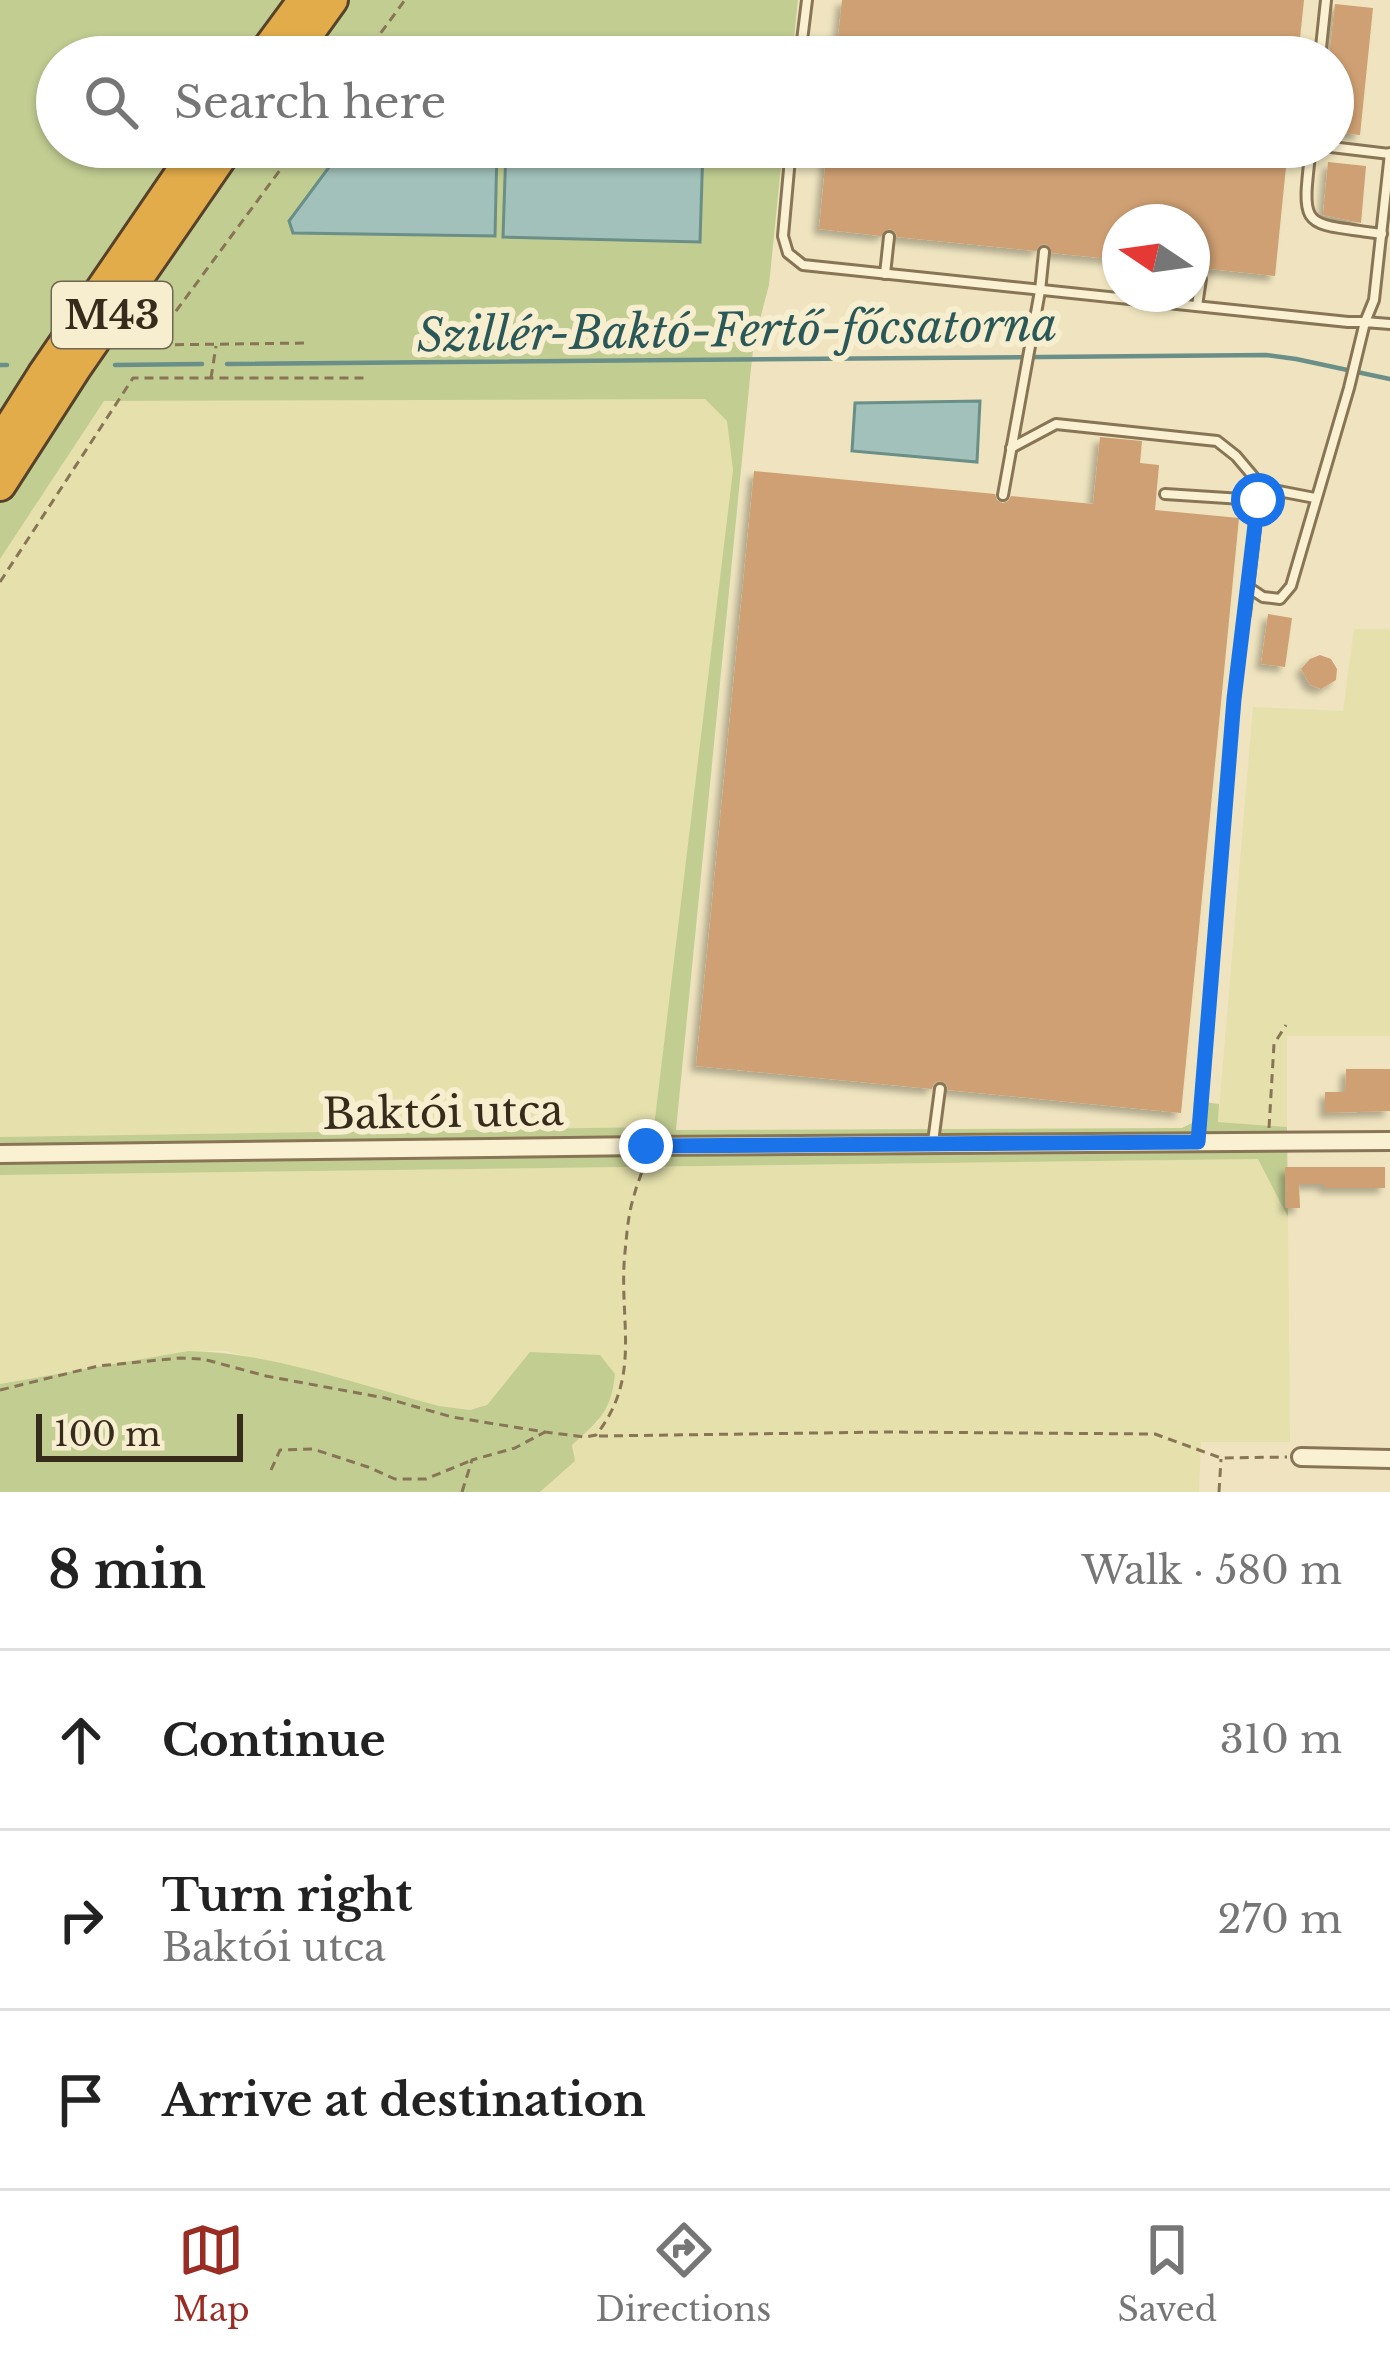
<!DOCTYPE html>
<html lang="en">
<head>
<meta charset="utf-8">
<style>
  body { margin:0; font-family:"Libre Baskerville",serif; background:#f2f2f2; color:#222 }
  .compass { position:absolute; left:1102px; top:204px; width:108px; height:108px; border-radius:50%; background:#fff; box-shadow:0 3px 9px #0004; rotate:283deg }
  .scale { position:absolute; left:36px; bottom:30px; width:207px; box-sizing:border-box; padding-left:12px; border:6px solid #372b1c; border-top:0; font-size:33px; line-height:42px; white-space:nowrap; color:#372b1c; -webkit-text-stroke:9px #f6eece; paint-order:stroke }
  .stop { position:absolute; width:36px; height:36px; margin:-27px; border:9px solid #1a73e8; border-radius:50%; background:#fff }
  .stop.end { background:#1a73e8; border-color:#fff; box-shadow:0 3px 12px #0008 }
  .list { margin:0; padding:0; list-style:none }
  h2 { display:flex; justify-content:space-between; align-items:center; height:156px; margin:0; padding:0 48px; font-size:51px }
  h2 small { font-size:39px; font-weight:400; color:#767676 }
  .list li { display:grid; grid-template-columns:78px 1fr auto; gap:36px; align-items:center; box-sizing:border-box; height:180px; padding:0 48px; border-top:3px solid #e0e0e0 }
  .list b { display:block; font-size:45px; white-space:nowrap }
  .list p { margin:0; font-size:39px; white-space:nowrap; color:#767676 }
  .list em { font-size:39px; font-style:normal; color:#767676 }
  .icon { flex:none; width:66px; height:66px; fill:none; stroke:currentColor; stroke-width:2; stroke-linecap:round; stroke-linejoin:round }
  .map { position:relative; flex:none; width:1390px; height:1492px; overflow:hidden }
  .search { position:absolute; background:#fff; box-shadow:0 3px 9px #0004; left:36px; right:36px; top:36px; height:132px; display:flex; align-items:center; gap:30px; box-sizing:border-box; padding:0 42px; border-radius:66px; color:#767676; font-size:45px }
  .sheet { height:696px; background:#fff }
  nav { display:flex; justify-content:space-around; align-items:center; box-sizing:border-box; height:168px; border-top:3px solid #e0e0e0; background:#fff; font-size:33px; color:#767676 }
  nav a { display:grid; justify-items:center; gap:6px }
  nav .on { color:#992d24 }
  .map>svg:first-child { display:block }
  .farmland { fill:#e5e0ac }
  .green { fill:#c2cd92 }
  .water { fill:#a2c1ba; stroke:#698f88; stroke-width:3 }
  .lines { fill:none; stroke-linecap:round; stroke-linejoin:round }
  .stream { stroke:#698f88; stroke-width:4.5 }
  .building { fill:#cfa073; filter:url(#shadow) }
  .lane-casing { stroke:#887556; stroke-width:14 }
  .street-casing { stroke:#887556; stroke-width:22 }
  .highway-casing { stroke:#56422b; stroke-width:36 }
  .path { stroke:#887556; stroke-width:3; stroke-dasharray:9 6; stroke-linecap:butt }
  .lane { stroke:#faf1d2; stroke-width:8 }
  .street { stroke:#faf1d2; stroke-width:16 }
  .highway { stroke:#e3ac4b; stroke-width:30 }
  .route { stroke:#1a73e8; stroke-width:15 }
  .labels { text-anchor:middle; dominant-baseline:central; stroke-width:12; stroke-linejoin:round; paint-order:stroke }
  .shield { fill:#f6eece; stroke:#706651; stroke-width:3 }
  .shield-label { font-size:39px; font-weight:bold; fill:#372b1c }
  .street-label { font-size:42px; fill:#372b1c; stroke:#f6eece }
  .water-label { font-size:45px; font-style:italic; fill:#2a5758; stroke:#f6eece }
</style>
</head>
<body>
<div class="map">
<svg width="1390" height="1492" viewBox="0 0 1390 1492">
  <defs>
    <filter id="shadow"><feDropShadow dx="-5.5" dy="5.5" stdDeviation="3" flood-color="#0004"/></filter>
  </defs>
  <rect width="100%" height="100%" fill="#efe4bf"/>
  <g class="farmland">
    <path d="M705 399 727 421 733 470 655 1127 0 1137V559L104 401Z"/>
    <path d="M1354 629H1390V1036H1287V1127L1218 1122 1253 707 1343 711Z"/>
    <path d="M1259 1159 1288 1217 1290 1442H1201L1199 1492H540L575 1461 572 1445 599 1421 615 1374 600 1355 530 1352 487 1405 470 1410 439 1406 225 1351H188L0 1384V1175Z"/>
  </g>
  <g class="green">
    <path d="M0 0H798L792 57H706L705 51 511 42 510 57H500V42L438 36 418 57H57V147H344L289 221 494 236 497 147H506L503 237 699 242 703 147H783L769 285 754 342 751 368 676 1130 1182 1128 1192 1123 1196 1101 1219 1104 1218 1122 1287 1127 1288 1217 1258 1159 0 1175V1137L654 1127 733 470 727 421 705 399 104 401 0 559Z"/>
    <path d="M188 1351C270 1352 360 1385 439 1406L470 1410 487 1405 530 1352 600 1355 615 1374C611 1411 600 1420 572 1445L575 1461 540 1492H0V1384Z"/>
  </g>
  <g class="water">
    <path d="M510 42 706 51V57H510Z"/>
    <path d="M344 147H497L495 236 293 233 289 221Z"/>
    <path d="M506 147H703L700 242 503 237Z"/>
    <path d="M980 401 977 462 852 451 855 403Z"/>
  </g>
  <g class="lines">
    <g class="stream">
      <path d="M227 364 1266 355 1296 359 1390 379"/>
      <path d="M0 365H7"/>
      <path d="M115 365 202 364"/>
    </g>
  </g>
  <g class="building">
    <path d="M842 0H1304L1298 57H836Z"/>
    <path d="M1335 4 1373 8 1360 135 1333 132V57H1329Z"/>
    <path d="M827 147H1288L1275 276 1192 267V222H1120V260L1052 253 1046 244 1040 245 1036 251 897 237 895 231 889 229 881 236 819 229Z"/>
    <path d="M1328 162 1366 166 1361 223 1323 215Z"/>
    <path d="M1100 437 1142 441 1140 463 1159 465 1155 510 1239 518 1181 1113 948 1090 946 1083 940 1081 934 1083 932 1089 696 1066 754 471 995 494 997 500 1003 503 1008 501 1011 496 1093 504Z"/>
    <path d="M1268 614 1292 618 1285 667 1261 664Z"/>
    <path d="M1320 655 1331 659 1337 669 1336 680 1321 689 1310 685 1301 669 1310 659Z"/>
    <path d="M1346 1069H1390V1111L1325 1113V1092H1345Z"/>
    <path d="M1285 1167H1385V1188H1324V1184H1299L1300 1208H1286Z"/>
  </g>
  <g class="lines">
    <defs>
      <g id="lane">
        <path d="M800 57 807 0"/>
        <path d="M1320 57 1326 0"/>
        <path d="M791 147 783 236 788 253 803 265 1348 322H1365L1374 300 1390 153"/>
        <path d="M1311 147C1301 232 1301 222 1382 234"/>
        <path d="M1331 147 1390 154"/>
        <path d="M885 274 889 237"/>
        <path d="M1197 306 1201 279"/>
        <path d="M1011 448 1056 424 1217 441 1236 456 1263 488"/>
        <path d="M1165 494 1258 500 1245 614"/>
        <path d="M1003 495 1040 291 1044 252"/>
        <path d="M1258 500 1263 488 1315 498"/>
        <path d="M1248 587 1263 597 1280 599 1291 586 1349 388 1365 322 1390 324"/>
        <path d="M933 1142 940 1089"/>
      </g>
      <g id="street">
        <path d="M0 1154 646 1146 1390 1141"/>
        <path d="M1301 1457 1390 1459"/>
      </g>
      <g id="highway">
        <path d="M262 57 304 0"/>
        <path d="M291 57 332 0"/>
        <path d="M0 443 43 375 199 147"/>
        <path d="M0 485 76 367 228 147"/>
      </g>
    </defs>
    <use href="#lane" class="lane-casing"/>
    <use href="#street" class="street-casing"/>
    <use href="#highway" class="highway-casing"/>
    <g class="path">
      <path d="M363 57 405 0"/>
      <path d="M297 147 151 345 309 343"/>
      <path d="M211 378 216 346"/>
      <path d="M0 582 133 378H367"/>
      <path d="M1199 1128 1234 699 1244 624"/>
      <path d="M1269 1128 1274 1044 1286 1025"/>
      <path d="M0 1390 98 1366 180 1358 203 1359 266 1376 385 1398 452 1417 545 1432 585 1437 596 1435C643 1376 618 1320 625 1252 627 1233 628 1214 634 1196 637 1183 643 1172 645 1159"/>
      <path d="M599 1436 890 1432 1155 1434 1221 1458 1287 1457"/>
      <path d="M271 1470 280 1450 313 1449 368 1467 395 1479H426L472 1460"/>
      <path d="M462 1492 472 1460 515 1448 545 1432"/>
      <path d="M1219 1492 1221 1459"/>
    </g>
    <use href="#lane" class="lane"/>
    <use href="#street" class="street"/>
    <use href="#highway" class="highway"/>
  </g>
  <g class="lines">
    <path class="route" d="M646 1146 1198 1142 1234 699 1258 500"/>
  </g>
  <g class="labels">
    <rect class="shield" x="52" y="282" width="120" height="66" rx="9"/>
    <g class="shield-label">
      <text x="112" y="315">M43</text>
    </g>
    <g class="street-label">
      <text transform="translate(443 1112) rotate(-1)">Baktói utca</text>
    </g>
    <g class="water-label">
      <text transform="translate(737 330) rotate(-1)">Szillér-Baktó-Fertő-főcsatorna</text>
    </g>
  </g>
</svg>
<svg class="compass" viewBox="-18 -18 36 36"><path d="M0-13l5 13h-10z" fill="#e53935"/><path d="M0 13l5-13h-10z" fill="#767676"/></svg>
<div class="scale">100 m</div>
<div class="stop" style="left:1258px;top:500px"></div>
<div class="stop end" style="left:646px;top:1146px"></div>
<div class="search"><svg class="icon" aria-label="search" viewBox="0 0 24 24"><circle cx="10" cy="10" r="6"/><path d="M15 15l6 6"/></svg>Search here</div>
</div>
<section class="sheet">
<h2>8 min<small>Walk · 580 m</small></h2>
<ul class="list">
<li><svg class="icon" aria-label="ahead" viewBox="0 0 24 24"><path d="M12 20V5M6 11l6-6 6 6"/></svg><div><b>Continue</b></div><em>310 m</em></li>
<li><svg class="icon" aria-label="right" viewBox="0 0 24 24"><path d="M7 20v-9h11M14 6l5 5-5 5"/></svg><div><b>Turn right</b><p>Baktói utca</p></div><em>270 m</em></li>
<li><svg class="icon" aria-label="arrive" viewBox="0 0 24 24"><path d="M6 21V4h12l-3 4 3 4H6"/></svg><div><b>Arrive at destination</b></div></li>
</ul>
</section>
<nav>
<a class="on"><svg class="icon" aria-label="map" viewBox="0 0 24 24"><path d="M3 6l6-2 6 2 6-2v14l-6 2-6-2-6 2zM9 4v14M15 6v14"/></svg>Map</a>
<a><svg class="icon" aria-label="directions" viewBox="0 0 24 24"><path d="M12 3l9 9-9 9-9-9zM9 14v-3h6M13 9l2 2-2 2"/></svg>Directions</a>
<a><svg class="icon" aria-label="saved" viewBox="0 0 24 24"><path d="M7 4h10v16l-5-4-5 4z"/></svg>Saved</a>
</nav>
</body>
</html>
